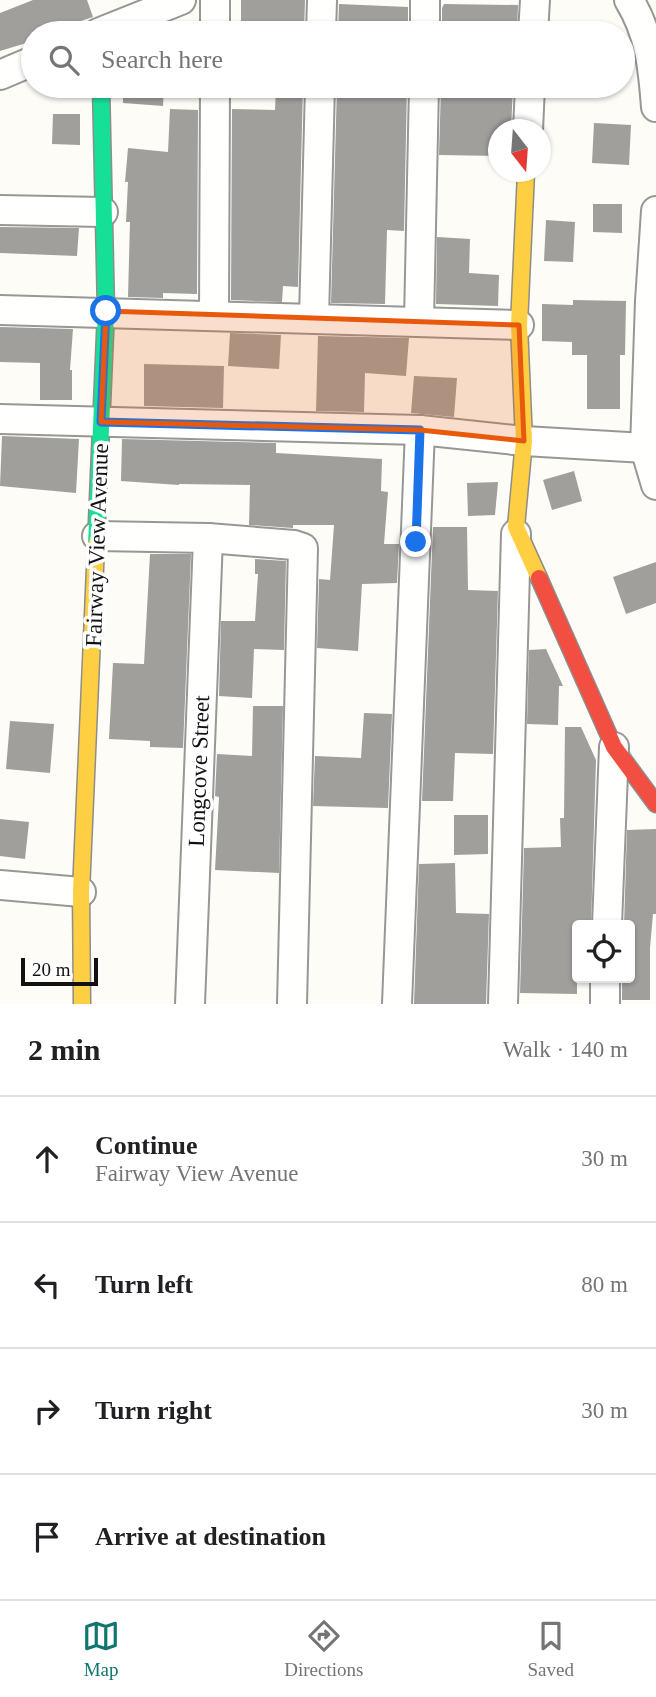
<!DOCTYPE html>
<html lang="en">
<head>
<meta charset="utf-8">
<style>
  body { margin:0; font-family:Georgia,serif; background:#f2f2f2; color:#202124 }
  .controls { position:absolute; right:21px; bottom:21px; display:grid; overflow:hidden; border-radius:7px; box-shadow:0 2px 5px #0004 }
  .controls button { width:63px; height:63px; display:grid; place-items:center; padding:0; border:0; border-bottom:2px solid #e0e0e0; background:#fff; color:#202124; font:35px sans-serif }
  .compass { position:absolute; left:488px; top:119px; width:63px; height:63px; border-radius:50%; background:#fff; box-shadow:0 2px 5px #0004; rotate:163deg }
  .scale { position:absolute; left:21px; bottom:18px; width:77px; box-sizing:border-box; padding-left:7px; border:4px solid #111; border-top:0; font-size:19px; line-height:24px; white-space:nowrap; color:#111; -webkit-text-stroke:5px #fff; paint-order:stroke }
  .stop { position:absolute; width:21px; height:21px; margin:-16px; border:5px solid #1a73e8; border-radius:50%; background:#fff }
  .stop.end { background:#1a73e8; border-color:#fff; box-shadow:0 2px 7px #0008 }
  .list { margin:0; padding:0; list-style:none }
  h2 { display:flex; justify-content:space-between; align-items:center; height:91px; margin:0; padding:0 28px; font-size:30px }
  h2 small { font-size:23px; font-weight:400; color:#757577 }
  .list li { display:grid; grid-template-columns:46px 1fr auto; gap:21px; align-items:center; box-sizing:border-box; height:126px; padding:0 28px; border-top:2px solid #e0e0e0 }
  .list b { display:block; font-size:26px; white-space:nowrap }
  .list p { margin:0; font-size:23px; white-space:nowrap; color:#757577 }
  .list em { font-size:23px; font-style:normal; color:#757577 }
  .icon { flex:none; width:38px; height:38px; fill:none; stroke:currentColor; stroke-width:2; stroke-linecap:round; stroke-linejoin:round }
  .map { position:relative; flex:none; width:656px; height:1004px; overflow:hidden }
  .search { position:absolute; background:#fff; box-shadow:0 2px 5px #0004; left:21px; right:21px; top:21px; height:77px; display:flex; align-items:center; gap:18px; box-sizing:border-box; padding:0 24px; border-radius:38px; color:#757577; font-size:26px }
  .sheet { height:595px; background:#fff }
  nav { display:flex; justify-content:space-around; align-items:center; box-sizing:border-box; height:98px; border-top:2px solid #e0e0e0; background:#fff; font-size:19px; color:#757577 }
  nav a { display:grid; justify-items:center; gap:4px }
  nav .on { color:#0f766e }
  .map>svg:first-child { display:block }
  .building { fill:#a19f9c }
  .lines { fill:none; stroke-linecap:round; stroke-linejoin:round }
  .street-casing { stroke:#979795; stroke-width:32 }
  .fast-casing { stroke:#8e8d8b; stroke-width:19 }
  .slow-casing { stroke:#8e8d8b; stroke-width:19 }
  .jam-casing { stroke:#8e8d8b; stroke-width:19 }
  .street { stroke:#fffffe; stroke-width:28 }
  .fast { stroke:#16e098; stroke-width:16 }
  .slow { stroke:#ffcf43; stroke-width:16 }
  .jam { stroke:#f24e42; stroke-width:16 }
  .route { stroke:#1a73e8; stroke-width:9 }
  .marked { fill:#e8590c; fill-opacity:0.2; stroke:#e8590c; stroke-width:5; stroke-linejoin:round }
  .labels { text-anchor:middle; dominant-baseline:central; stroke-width:7; stroke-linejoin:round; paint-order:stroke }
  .street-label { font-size:23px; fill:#111; stroke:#fff }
</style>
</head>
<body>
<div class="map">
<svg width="656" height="1004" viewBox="0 0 656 1004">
  <rect width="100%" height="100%" fill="#fdfcf7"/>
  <g class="building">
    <path d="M33 0H87L93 17 45 33H33V41L0 51V13Z"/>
    <path d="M241 0H305L304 33H278V23L241 22Z"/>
    <path d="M339 4 408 7V33H338Z"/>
    <path d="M444 4 518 5 517 33H442V8Z"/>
    <path d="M123 86H164L163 106 123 103Z"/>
    <path d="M276 86H303L298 287 283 286 282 302 231 300 232 109 275 110Z"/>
    <path d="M337 86H407L404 231 387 230 385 304 331 303Z"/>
    <path d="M441 86 513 87 511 130H499V156L439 155Z"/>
    <path d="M170 109 198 110 197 294 163 293V298L128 297 130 222H126L128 182H125L128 148 168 152Z"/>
    <path d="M53 114H80V145L52 144Z"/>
    <path d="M594 123 631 125 629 165 592 163Z"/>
    <path d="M593 204H622V233L593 232Z"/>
    <path d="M546 220 575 222 573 262 544 261Z"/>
    <path d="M0 227 79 228 77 256 0 253Z"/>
    <path d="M437 237 470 239 469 273 499 275 498 306 436 304Z"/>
    <path d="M573 300 626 301 625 355H620V409H587V355H572V342L542 341V304L573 305Z"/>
    <path d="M0 327 73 329 70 370H72V400H40V363L0 362Z"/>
    <path d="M230 333 281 335 279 369 228 366Z"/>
    <path d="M318 336 409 338 406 376 365 373 364 412 316 411Z"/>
    <path d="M144 364 224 366 223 408 144 406Z"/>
    <path d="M414 376 457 378 454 417 411 413Z"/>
    <path d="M2 436 79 439 76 493 0 486Z"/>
    <path d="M122 439 276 443V453L382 459 381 491 388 492 384 544H399L397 583 362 584 358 651 317 648 319 579 330 580 334 525H293V528L249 525 250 485 179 484V485L121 481Z"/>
    <path d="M574 471 582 501 552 510 543 480Z"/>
    <path d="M498 482 495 515 468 516 467 483Z"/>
    <path d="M433 527H467L468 590 498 591 493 754 455 753 453 801H422Z"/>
    <path d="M150 554H191L183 748 150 747V741L109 739 113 663 144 664Z"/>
    <path d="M255 559 286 561 284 650 254 649 252 698 219 696 221 621H255L258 574H255Z"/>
    <path d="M656 562V603L626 614 613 577Z"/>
    <path d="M546 649 563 686H559L558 725 527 724 529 650Z"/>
    <path d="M253 706H283L279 873 215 870 219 797 215 796 217 754 252 756Z"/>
    <path d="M364 713 392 714 388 808 313 806 315 756 361 758Z"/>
    <path d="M10 721 54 724 50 773 6 769Z"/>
    <path d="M565 727H581L596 760 591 925H577V994L520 993 524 848 561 847 560 818H564Z"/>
    <path d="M454 815H488V854L454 855Z"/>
    <path d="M0 819 29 822 25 859 0 856Z"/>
    <path d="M656 829V914H653L650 948V1000H622V978H630V925H624L627 830Z"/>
    <path d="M455 863 456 913 489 914 486 1004H414L419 864Z"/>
  </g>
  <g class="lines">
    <defs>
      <g id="street">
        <path d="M629 0C650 34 653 68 656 107"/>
        <path d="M98 33 181 0"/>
        <path d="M215 33V0"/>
        <path d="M321 33 322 0"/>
        <path d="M425 33V0"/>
        <path d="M533 33 535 0"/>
        <path d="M0 75 33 61"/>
        <path d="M528 130 530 86"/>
        <path d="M0 210 103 212"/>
        <path d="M656 211 650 301 645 448 656 485"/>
        <path d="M0 310 519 325"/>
        <path d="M214 315 215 86"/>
        <path d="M314 318 320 86"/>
        <path d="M419 321 424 86"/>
        <path d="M0 419 420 430 524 441 645 448"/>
        <path d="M97 536 208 538 294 545 303 548 292 1004"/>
        <path d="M0 885 81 892"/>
        <path d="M607 925 614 747"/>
        <path d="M190 1004 208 538"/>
        <path d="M397 1004 420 430"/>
        <path d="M503 1004 516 534"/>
        <path d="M605 1004V978"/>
      </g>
      <path id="fast" d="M96 545 106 311 101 86"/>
      <g id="slow">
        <path d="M526 172 519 325 524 441 516 527 539 578"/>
        <path d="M82 1004 81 892 96 545"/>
      </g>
      <path id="jam" d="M539 578 614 747 656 804"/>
    </defs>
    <use href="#street" class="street-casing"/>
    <use href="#fast" class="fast-casing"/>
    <use href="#slow" class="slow-casing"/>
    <use href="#jam" class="jam-casing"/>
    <use href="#street" class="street"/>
    <use href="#fast" class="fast"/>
    <use href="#slow" class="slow"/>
    <use href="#jam" class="jam"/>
  </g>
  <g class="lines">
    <path class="route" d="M106 311 101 422 420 430 416 542"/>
  </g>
  <path class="marked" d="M106 311 519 325 524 441 420 430 101 422Z"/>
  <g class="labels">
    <g class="street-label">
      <text transform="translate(97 545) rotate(-88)">Fairway View Avenue</text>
      <text transform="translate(199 771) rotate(-88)">Longcove Street</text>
    </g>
  </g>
</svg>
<div class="controls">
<button><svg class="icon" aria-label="locate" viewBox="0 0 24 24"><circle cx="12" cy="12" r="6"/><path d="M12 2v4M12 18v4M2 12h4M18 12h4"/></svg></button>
</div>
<svg class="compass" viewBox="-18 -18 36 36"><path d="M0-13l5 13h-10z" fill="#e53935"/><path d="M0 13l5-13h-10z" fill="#757577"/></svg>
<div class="scale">20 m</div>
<div class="stop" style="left:106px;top:311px"></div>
<div class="stop end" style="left:416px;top:542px"></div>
<div class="search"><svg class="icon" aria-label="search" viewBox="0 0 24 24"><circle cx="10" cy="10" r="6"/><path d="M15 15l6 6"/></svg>Search here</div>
</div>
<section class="sheet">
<h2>2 min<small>Walk · 140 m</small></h2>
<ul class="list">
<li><svg class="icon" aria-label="ahead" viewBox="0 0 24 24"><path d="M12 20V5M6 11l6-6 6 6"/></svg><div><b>Continue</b><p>Fairway View Avenue</p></div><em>30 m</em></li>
<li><svg class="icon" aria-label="left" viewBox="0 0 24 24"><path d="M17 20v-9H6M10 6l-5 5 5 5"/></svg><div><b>Turn left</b></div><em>80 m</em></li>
<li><svg class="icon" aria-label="right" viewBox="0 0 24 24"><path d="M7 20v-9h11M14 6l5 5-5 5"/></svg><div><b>Turn right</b></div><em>30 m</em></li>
<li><svg class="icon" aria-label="arrive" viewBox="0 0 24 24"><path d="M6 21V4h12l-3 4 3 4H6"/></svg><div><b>Arrive at destination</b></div></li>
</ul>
</section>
<nav>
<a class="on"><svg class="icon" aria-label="map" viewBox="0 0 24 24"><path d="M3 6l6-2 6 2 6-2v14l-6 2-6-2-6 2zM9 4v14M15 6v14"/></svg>Map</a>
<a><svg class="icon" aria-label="directions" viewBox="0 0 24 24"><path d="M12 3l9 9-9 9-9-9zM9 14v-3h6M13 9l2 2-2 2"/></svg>Directions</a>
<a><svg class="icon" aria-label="saved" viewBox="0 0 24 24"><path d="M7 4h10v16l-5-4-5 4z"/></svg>Saved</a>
</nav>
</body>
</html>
